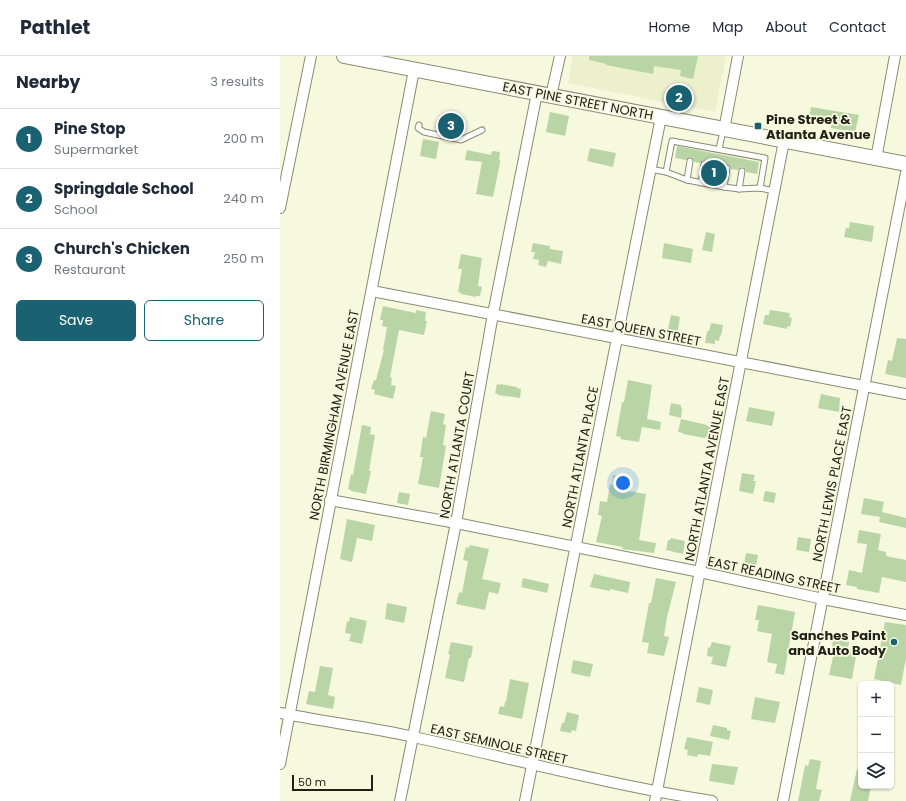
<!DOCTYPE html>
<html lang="en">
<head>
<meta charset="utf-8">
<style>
  body { margin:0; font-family:Poppins,sans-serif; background:#f6f6f7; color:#1f2937 }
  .controls { position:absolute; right:12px; bottom:12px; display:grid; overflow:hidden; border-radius:6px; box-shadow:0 1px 3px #0004 }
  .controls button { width:36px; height:36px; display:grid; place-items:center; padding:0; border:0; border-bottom:1px solid #e0e1e3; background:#fff; color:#1f2937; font:20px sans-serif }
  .scale { position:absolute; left:12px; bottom:10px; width:81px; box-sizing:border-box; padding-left:4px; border:2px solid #202117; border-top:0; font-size:11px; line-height:14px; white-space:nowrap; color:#202117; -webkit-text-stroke:3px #f6f9de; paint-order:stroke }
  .you { position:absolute; left:343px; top:427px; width:14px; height:14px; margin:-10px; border:3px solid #fff; border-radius:50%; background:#1a73e8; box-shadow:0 0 0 6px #1a73e833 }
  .badge { display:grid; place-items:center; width:26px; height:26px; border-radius:50%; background:#1a6171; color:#fff; font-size:13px; font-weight:700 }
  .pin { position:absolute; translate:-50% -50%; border:2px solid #fff; box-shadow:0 1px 4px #0006 }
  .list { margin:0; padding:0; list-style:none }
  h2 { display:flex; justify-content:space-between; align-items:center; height:52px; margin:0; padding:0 16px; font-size:17px }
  h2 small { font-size:13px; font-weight:400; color:#747a83 }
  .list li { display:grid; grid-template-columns:26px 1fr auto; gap:12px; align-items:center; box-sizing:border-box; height:60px; padding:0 16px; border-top:1px solid #e0e1e3 }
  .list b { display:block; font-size:15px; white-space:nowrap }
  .list p { margin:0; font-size:13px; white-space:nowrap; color:#747a83 }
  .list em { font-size:13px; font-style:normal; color:#747a83 }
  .actions { display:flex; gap:8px; padding:12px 16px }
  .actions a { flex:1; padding:9px 0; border:1px solid #1a6171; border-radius:6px; text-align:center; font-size:14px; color:#1a6171 }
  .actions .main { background:#1a6171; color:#fff }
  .icon { flex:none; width:22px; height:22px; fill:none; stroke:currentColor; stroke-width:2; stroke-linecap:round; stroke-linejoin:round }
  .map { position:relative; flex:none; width:626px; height:745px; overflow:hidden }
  header { display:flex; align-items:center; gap:24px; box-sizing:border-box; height:56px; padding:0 20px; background:#fff; border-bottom:1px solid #e0e1e3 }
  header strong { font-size:19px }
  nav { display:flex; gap:22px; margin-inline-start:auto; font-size:14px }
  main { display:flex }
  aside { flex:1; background:#fff }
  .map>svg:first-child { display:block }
  .built { fill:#edf0cd }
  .building { fill:#b9d5a6 }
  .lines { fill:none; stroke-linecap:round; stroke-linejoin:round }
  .lane-casing { stroke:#898b72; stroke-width:7 }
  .street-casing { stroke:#898b72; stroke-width:12 }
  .secondary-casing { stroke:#898b72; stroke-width:16 }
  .lane { stroke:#fff; stroke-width:5 }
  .street { stroke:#fff; stroke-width:10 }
  .secondary { stroke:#fff; stroke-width:14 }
  .poi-dot { fill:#1a6171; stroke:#f6f9de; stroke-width:1.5 }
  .labels { text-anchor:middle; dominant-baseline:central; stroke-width:3.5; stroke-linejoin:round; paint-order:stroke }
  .street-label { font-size:13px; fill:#202117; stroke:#f6f9de }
  .poi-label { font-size:13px; font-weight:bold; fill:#202117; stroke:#f6f9de; text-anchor:start }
</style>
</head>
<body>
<header>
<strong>Pathlet</strong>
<nav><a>Home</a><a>Map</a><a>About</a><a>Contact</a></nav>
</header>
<main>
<aside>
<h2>Nearby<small>3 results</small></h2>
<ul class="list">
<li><span class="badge">1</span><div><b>Pine Stop</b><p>Supermarket</p></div><em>200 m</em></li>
<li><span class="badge">2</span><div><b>Springdale School</b><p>School</p></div><em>240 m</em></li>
<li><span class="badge">3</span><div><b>Church's Chicken</b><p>Restaurant</p></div><em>250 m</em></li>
</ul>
<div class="actions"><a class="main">Save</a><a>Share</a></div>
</aside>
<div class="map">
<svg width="626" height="745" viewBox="0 0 626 745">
  <rect width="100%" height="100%" fill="#f6f9de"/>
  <path class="built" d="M293 0H446L435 56 288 27Z"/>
  <g class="building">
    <path d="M309 0H418L413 23 400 20 401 14 374 10 373 18 326 9V8L309 4Z"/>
    <path d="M531 51 579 59 575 76 551 72 552 66 529 62Z"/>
    <path d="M270 56 289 60 285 80 266 76Z"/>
    <path d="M162 59 183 63 180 80 159 75Z"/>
    <path d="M143 83 159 86 156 103 140 100Z"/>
    <path d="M397 90 479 106 477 118 466 116V113L463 111H460L458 114 451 113 450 109 446 108 442 111 439 126 426 123 429 109 427 105 423 104 420 107 414 106 413 102 410 101 406 104 395 102Z"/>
    <path d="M310 92 336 97 333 111 307 105Z"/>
    <path d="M187 94 211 99 212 95 220 96 219 104H220V107L213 141 196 138 202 106 185 104Z"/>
    <path d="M570 166 594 170 592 186 564 181 566 172H569Z"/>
    <path d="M426 176 435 178 432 196 422 194Z"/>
    <path d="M253 187 270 190V193L283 195 281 208 268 205 266 211 258 209 259 204 253 203 255 196H251Z"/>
    <path d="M384 187 413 193 411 207 382 202Z"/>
    <path d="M181 198 202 202 198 229V230L202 231 200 240H196V241L181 238V237L178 236 182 213H178Z"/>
    <path d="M103 250 136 257V254L146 256 145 265H147L144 279 119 274 110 321 112 322 111 329 116 330 113 343 94 338 95 334 91 333 94 324H96L104 294H103L107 271 102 270 103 264H100Z"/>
    <path d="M490 254 510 257 509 261 512 262 510 271 507 270V273L483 268 485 259H489Z"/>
    <path d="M391 259 400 261 397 280 387 278Z"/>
    <path d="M431 267 443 269 441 280 440 279 439 285 435 284V288L425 287 427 275H429Z"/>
    <path d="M617 282 626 283V322L605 318 608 304 612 305Z"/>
    <path d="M348 324 372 329 367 363 381 366 380 374 362 371 359 386 340 383 341 381 336 380 342 346H344Z"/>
    <path d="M217 328 220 329V328L237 331V332L241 333 240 342 218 339V338L215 337Z"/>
    <path d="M541 338 560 342 559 356 538 352Z"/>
    <path d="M391 347 401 349V352H402L401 362 389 359Z"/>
    <path d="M469 351 495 356 492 370 466 365Z"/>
    <path d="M151 355 165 358 163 368 166 369 163 389 166 390 159 432 138 428 143 401H140L143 381 146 382Z"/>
    <path d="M401 363 427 369V370L431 371 429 381H425V382L403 378V377L398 376Z"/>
    <path d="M82 369 91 371 90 378 95 379 89 415H91L86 438 71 435V434L68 433 71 418 73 419Z"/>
    <path d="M462 417 475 419 473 425H476L473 438 459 435Z"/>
    <path d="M333 419 344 421 342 434 366 438 359 484 376 487 374 497 342 493 343 491 316 486 322 460 318 459 320 445 327 446 330 428 332 429Z"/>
    <path d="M485 435 496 437 494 447 483 445Z"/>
    <path d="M119 436 130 438 128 449 117 447Z"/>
    <path d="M584 442 604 446 602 456 626 462V472L599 466 600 461 581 458Z"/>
    <path d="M67 463 95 469 92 485 77 482 72 506 60 503Z"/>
    <path d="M579 474 601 478 598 494 606 496V500L626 504V526L602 521 599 537 577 533V531L566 529 569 514 582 517 587 488 577 487Z"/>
    <path d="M518 481 531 483 529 496 516 494Z"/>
    <path d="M391 482 405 485 403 498 386 494 388 484H390Z"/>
    <path d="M190 489 209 493 202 523 221 527 218 538 209 536 205 554 176 548 179 536 182 537 188 505 183 504 186 491 189 492Z"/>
    <path d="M466 497 478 499 475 515 463 513Z"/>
    <path d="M314 518 350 526 348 537 330 533V535L310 531Z"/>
    <path d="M243 522 269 528 267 537 241 531Z"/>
    <path d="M376 522 396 526 387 561 384 580 389 581 384 600 367 597 369 587 362 586 369 547H371Z"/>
    <path d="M107 547 127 551 124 567 105 563Z"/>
    <path d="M478 549 515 556 504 619 495 617 497 608 487 606 492 578 477 575 479 564H475Z"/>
    <path d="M70 561 87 565 82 588 69 585 71 578 65 577 67 565 69 566Z"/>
    <path d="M605 566 626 569V602L621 629 594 623Z"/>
    <path d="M553 583 569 586 568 593 577 594 572 623 549 619 555 592H552Z"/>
    <path d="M171 586 193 590 191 602H189L184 626 165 622 170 598H168Z"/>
    <path d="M432 586 451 590 446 611 431 608 433 601 427 600 428 591 430 592Z"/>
    <path d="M293 604 313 608 310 621 291 617Z"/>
    <path d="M40 610 53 612 48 639 55 641 53 653 26 648 29 635 35 636Z"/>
    <path d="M230 623 249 627 242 663 218 658 220 650 224 651 225 646H226Z"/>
    <path d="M419 631 433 634 430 649 416 646Z"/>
    <path d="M475 641 500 646 495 667 471 663Z"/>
    <path d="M287 656 299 659 296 675 292 674 291 677 280 675 282 667H284Z"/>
    <path d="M433 669 447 672V674L451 675 449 684 430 680Z"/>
    <path d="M407 681 433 686 430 700 418 698 417 701 407 699 408 694 404 693Z"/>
    <path d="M530 703 541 705 536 733 542 734 539 745H518L525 709 528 710Z"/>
    <path d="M432 708 458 711 454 729 429 725Z"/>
    <path d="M577 713H581V730H591L588 745H570Z"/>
  </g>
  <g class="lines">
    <defs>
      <g id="lane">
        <path d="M139 69 138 72 144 76 181 84 202 74"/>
        <path d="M439 93 443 75"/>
        <path d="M370 113 386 116 407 124 444 131 459 133 480 132 494 135"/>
        <path d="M386 116 392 85 485 102 480 132"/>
        <path d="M407 124 410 105"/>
        <path d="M421 127 424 108"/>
        <path d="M444 131 447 112"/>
        <path d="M459 133 462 115"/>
      </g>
      <g id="street">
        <path d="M271 40 280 0"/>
        <path d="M444 74 458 0"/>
        <path d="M596 103 615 0"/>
        <path d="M0 152 31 0"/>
        <path d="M92 235 626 338"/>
        <path d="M50 444 176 467 420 516 543 543 626 559"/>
        <path d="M0 657C44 666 90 671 134 681 233 703 332 729 432 745"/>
        <path d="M0 708 134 14"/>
        <path d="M120 745 176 467 213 258 257 37"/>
        <path d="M245 745 381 61"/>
        <path d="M375 745 504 85"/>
        <path d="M503 745 626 117"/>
      </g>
      <path id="secondary" d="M64 0 626 108"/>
    </defs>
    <use href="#lane" class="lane-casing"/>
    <use href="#street" class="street-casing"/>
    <use href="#secondary" class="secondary-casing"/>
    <use href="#lane" class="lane"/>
    <use href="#street" class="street"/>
    <use href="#secondary" class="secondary"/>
  </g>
  <g class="poi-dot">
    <rect x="474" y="66" width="8" height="8" rx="2"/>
    <circle cx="614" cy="586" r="4"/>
  </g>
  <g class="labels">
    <g class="street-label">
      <text transform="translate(298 45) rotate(11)">EAST PINE STREET NORTH</text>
      <text transform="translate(361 274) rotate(11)">EAST QUEEN STREET</text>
      <text transform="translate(54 359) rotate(-79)">NORTH BIRMINGHAM AVENUE EAST</text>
      <text transform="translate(177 389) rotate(-80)">NORTH ATLANTA COURT</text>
      <text transform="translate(300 401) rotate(-79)">NORTH ATLANTA PLACE</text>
      <text transform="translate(427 413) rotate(-79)">NORTH ATLANTA AVENUE EAST</text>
      <text transform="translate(552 428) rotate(-79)">NORTH LEWIS PLACE EAST</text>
      <text transform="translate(494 519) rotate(12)">EAST READING STREET</text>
      <text transform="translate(219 688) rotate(13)">EAST SEMINOLE STREET</text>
    </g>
    <g class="poi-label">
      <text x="486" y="63">Pine Street &amp;<tspan x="486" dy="15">Atlanta Avenue</tspan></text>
      <text x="606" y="579" text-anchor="end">Sanches Paint<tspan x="606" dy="15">and Auto Body</tspan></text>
    </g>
  </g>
</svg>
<div class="controls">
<button>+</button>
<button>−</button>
<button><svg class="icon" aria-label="layers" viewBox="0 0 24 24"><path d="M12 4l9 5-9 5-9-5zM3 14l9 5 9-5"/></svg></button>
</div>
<div class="scale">50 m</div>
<div class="you"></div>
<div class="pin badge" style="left:434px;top:117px">1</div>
<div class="pin badge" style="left:399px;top:42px">2</div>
<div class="pin badge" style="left:171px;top:70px">3</div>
</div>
</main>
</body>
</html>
